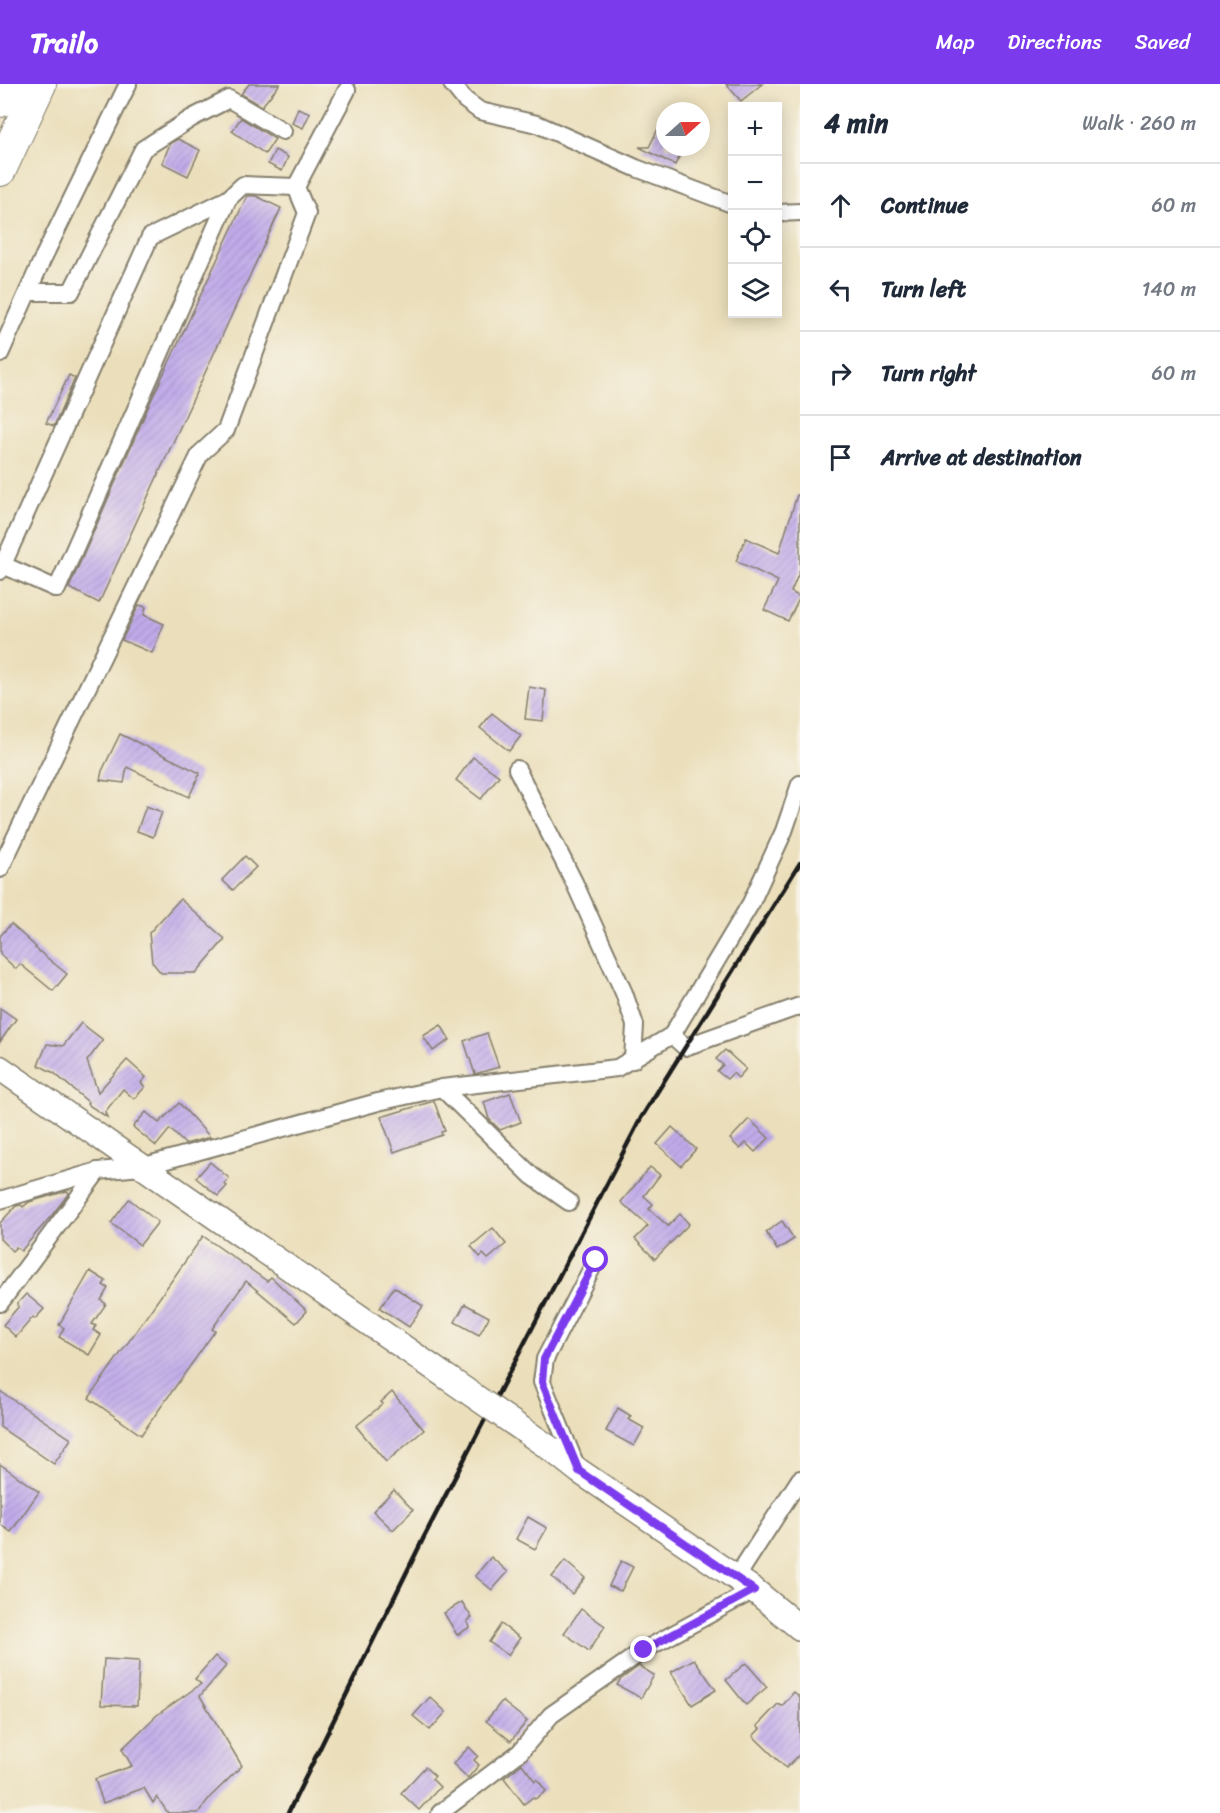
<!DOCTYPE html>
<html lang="en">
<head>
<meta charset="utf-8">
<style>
  body { margin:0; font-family:Sriracha,sans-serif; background:#f6f6f7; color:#1f2937 }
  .controls { position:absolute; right:18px; top:18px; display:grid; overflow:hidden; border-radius:0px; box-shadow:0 3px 15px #0003 }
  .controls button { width:54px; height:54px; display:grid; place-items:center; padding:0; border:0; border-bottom:2px solid #e0e1e3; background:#fff; color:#1f2937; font:30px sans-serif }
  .compass { position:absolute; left:656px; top:18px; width:54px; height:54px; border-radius:50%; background:#fff; box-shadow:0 3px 15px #0003; rotate:69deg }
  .stop { position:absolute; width:18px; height:18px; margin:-14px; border:4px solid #7c3aed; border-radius:50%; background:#fff }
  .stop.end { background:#7c3aed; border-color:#fff; box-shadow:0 2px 6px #0008 }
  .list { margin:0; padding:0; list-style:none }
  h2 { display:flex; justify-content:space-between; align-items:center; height:78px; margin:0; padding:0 24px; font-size:26px }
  h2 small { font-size:20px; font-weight:400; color:#747a83 }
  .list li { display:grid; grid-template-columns:39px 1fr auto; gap:18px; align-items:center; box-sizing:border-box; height:84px; padding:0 24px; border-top:2px solid #e0e1e3 }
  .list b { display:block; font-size:22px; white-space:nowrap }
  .list em { font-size:20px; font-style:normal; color:#747a83 }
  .icon { flex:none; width:33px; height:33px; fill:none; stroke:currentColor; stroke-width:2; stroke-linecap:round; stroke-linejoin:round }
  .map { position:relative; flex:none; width:800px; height:1729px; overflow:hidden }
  header { display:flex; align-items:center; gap:36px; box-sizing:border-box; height:84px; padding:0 30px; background:#7c3aed; color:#fff }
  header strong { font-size:28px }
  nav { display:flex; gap:33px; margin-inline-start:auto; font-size:21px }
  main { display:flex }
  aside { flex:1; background:#fff }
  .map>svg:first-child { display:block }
  .building { fill:url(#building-hatch) }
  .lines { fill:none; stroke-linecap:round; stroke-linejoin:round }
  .street-casing { stroke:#847e6c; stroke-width:20 }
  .secondary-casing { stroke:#847e6c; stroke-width:27 }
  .highway-casing { stroke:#847e6c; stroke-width:34 }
  .street { stroke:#fff; stroke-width:16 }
  .secondary { stroke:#fff; stroke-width:24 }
  .highway { stroke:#fff; stroke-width:32 }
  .rail { stroke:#1c1c1c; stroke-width:4.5 }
  .secondary-bridge-casing { stroke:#847e6c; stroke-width:27; stroke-linecap:butt }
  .secondary-bridge { stroke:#fff; stroke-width:24 }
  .route { stroke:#7c3aed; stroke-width:8 }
</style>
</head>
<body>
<header>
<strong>Trailo</strong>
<nav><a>Map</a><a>Directions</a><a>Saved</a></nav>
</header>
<main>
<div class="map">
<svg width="800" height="1729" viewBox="0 0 800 1729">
  <defs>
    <pattern id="building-hatch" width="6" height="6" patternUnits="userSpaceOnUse" patternTransform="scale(1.5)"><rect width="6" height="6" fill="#c1abea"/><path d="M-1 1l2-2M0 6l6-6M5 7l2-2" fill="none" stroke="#a593c8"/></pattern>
  </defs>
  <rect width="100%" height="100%" fill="#f7f3e8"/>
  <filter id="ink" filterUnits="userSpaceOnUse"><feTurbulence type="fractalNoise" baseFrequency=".0167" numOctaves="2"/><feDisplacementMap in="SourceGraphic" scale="12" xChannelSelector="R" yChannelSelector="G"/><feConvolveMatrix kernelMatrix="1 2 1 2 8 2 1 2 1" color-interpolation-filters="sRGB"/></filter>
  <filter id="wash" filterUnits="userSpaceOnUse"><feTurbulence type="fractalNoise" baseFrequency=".008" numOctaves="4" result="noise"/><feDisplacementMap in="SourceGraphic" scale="24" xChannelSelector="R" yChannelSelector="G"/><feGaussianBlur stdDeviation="1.35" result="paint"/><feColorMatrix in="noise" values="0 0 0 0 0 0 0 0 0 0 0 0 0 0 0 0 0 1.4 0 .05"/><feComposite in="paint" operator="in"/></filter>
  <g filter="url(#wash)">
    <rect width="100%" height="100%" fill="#ebdfbb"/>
    <g id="blocks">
      <g class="building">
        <path d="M249 0H280L262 22 241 10Z"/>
        <path d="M726 0H762L741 17Z"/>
        <path d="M298 24 310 29 303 44 292 39Z"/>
        <path d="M665 31V63H684L675 81 639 63H649Z"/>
        <path d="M241 34 275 55 265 70 232 47Z"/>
        <path d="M178 55 200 66 188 92 162 79 170 60Z"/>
        <path d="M275 66 288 73 282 87 268 80Z"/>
        <path d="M247 112H256L281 124 99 519 69 504 150 319Z"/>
        <path d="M69 291 75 294 54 342 46 339Z"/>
        <path d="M797 411 800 412V486L791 508 800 513 788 537 764 526 778 497 736 477 746 454 779 469Z"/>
        <path d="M139 521 146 523 144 531 164 540 152 569 122 556Z"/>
        <path d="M529 603 546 606 543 637 525 635Z"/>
        <path d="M492 629 521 652 509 667 480 644Z"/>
        <path d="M120 650 200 689 189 713 127 683 124 699 100 696 102 687Z"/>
        <path d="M473 673 499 692 481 715 456 696Z"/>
        <path d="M146 722 162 728 153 753 137 747Z"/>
        <path d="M245 772 256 783 233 806 222 796Z"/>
        <path d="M180 815 225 855 196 889H161L152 878 149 849Z"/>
        <path d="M11 840 36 863 35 864 67 890 53 907 20 880 16 885 0 870V852Z"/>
        <path d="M0 924 16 935 0 958Z"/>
        <path d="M81 939 103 956 87 977 98 1008 127 976 146 993 141 999 145 1003 134 1015 123 1005 105 1028 107 1033 87 1020 88 1018 54 989 38 981 47 960 63 962Z"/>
        <path d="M441 941 450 956 433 967 423 952Z"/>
        <path d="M487 949 499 983 475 990 464 957Z"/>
        <path d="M725 966 746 985 738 994 733 989 727 995 717 987 723 981 716 975Z"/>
        <path d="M510 1009 521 1038 500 1046 489 1035 484 1018Z"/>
        <path d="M434 1017 445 1047 441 1048 442 1051 394 1068 381 1033Z"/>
        <path d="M179 1019 210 1053 185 1060 170 1045 156 1062 133 1043 146 1028 159 1039Z"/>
        <path d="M749 1035 769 1054 755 1068 746 1059 740 1065 730 1055Z"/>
        <path d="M672 1043 696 1065 681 1082 657 1060Z"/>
        <path d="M210 1078 229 1094 224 1100 227 1102 218 1112 196 1094Z"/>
        <path d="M650 1083 660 1091 644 1112 653 1120 649 1125 668 1142 680 1130 689 1140 655 1175 635 1155 648 1142 621 1118Z"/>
        <path d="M67 1107 69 1109 52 1131 21 1167 16 1163 12 1167 0 1155V1139L16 1122 21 1121 23 1123 29 1118Z"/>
        <path d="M129 1115 158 1138 140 1161 111 1139Z"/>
        <path d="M782 1137 794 1155 777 1166 766 1148Z"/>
        <path d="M493 1144 506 1160 488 1175 483 1170 480 1173 471 1162Z"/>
        <path d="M203 1152 267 1197 271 1193 307 1227 296 1239 246 1197 212 1245 215 1247 141 1351 89 1314Z"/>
        <path d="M90 1187 106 1197 103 1201 108 1204 101 1216 106 1220 92 1240 96 1242 93 1246 101 1251 89 1271 59 1253 64 1244 59 1241Z"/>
        <path d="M394 1203 423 1222 409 1243 380 1224Z"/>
        <path d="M26 1210 44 1225 35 1235 33 1233 16 1253 3 1241 19 1222 17 1220Z"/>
        <path d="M465 1220 489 1233 479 1251 455 1238Z"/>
        <path d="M0 1307 71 1355 54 1380 0 1343Z"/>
        <path d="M392 1308 424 1346 386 1378 356 1342 383 1320 381 1318Z"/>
        <path d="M618 1324 631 1332 628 1335 644 1344 634 1362 606 1347Z"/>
        <path d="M0 1380 39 1408 11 1448 0 1440Z"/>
        <path d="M394 1406 413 1426 393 1446 373 1427Z"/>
        <path d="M528 1433 547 1444 535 1465 516 1455Z"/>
        <path d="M491 1473 508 1488 492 1506 475 1492Z"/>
        <path d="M565 1477 585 1494 572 1510 552 1493Z"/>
        <path d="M621 1477 633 1483 621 1507 609 1502Z"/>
        <path d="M462 1518 472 1534 467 1537 470 1543 457 1551 444 1529Z"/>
        <path d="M581 1525 605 1542 589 1567 564 1549Z"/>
        <path d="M501 1540 520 1554 508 1571 489 1558Z"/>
        <path d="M215 1572 226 1582 200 1612 242 1682 210 1713 198 1729H168L157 1713 153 1719 144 1704 103 1719 95 1695 132 1682 122 1665 157 1631 201 1600 195 1595Z"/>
        <path d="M104 1575 139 1577 137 1622 101 1621Z"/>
        <path d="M694 1575 716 1606 692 1621 671 1588Z"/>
        <path d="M746 1579 767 1603 746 1621 726 1596Z"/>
        <path d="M639 1582 654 1591 641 1614 617 1601 620 1596Z"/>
        <path d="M794 1608 800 1613V1670L786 1684 753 1652 760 1645 757 1642 778 1620 782 1622Z"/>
        <path d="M430 1613 446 1628 430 1646 413 1632Z"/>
        <path d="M502 1617 527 1637 511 1657 486 1637Z"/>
        <path d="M469 1663 478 1672 474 1676 479 1681 468 1694 453 1680Z"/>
        <path d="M522 1680 535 1697 537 1695 546 1707 535 1715 533 1713 524 1720 504 1694Z"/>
        <path d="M425 1683 435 1692 432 1695 440 1703 419 1726 401 1709Z"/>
      </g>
    </g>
  </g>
  <g filter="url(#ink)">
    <use href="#blocks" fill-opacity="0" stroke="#847e6c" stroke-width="1.5"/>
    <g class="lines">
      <defs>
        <g id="street">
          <path d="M452 0 465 16 480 27 537 40 636 84 732 120"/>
          <path d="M778 129 800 128"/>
          <path d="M28 208H71L143 65 192 34 229 15 283 47"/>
          <path d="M0 270 43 174 128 0"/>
          <path d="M3 481 57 505 228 115"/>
          <path d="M0 487 150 153 228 115 243 101 296 103 347 6"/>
          <path d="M517 685 574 798 624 909 635 941 633 976"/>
          <path d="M0 785 200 370 226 346 307 129 296 103"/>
          <path d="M672 951 751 819 784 747 800 700"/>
          <path d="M442 1004 532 1092 569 1118"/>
          <path d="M0 1116 98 1087 141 1083 378 1018 442 1004 617 984 672 951 685 963 800 922"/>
          <path d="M0 1219 98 1087"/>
          <path d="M577 1384 542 1298 545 1275 596 1176"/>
          <path d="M736 1494 800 1395"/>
          <path d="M440 1729 520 1668 551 1631 644 1566 754 1506"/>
        </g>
        <g id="secondary">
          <path d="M0 984 448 1294"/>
          <path d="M551 1365 579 1387 754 1506 800 1544"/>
        </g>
        <g id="highway">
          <path d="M0 17 8 0"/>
          <path d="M0 86 40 0"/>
        </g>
      </defs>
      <use href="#street" class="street-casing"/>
      <use href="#secondary" class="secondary-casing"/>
      <use href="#highway" class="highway-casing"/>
      <use href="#street" class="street"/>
      <use href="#secondary" class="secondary"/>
      <use href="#highway" class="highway"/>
      <path class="rail" d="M288 1729 424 1453 641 1034 800 779"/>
      <defs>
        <path id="secondary-bridge" d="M448 1294 551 1365"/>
      </defs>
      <use href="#secondary-bridge" class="secondary-bridge-casing"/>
      <use href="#secondary-bridge" class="secondary-bridge"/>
    </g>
  </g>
  <g class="lines" filter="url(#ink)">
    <path class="route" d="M596 1176 544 1275 542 1298 579 1387 754 1506 644 1566"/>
  </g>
</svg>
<div class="controls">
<button>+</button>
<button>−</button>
<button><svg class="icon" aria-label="locate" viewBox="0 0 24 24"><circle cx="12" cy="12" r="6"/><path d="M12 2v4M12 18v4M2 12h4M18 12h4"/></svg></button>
<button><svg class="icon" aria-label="layers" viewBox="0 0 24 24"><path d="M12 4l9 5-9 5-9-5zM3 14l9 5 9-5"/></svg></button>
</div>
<svg class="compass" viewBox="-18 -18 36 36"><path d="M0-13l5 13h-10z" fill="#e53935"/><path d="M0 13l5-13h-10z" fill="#747a83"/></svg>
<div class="stop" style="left:596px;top:1176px"></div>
<div class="stop end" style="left:644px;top:1566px"></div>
</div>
<aside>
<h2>4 min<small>Walk · 260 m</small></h2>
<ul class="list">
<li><svg class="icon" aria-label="ahead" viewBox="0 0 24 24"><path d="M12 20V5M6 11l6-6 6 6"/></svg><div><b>Continue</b></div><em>60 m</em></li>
<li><svg class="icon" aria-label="left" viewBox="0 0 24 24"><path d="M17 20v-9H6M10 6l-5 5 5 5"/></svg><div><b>Turn left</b></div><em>140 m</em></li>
<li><svg class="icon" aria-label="right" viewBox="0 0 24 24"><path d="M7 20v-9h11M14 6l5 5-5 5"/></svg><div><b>Turn right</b></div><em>60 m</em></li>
<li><svg class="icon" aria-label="arrive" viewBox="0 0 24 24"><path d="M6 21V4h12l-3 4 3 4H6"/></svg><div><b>Arrive at destination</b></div></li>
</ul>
</aside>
</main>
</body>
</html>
